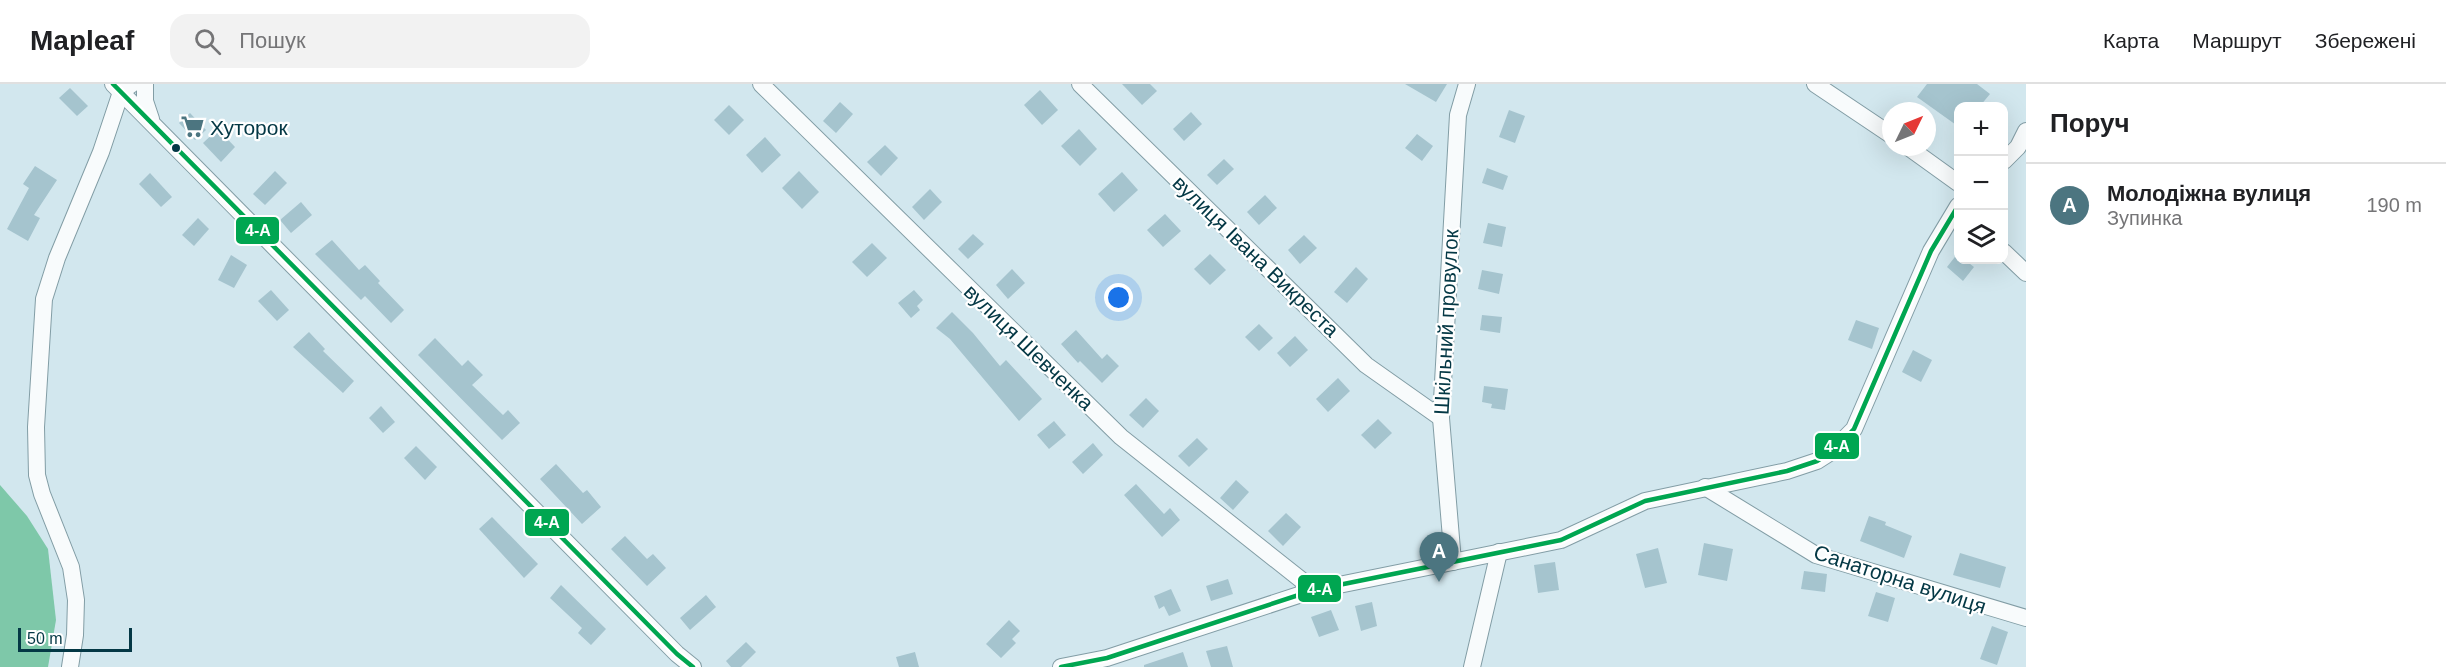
<!DOCTYPE html>
<html lang="uk">
<head>
<meta charset="utf-8">
<style>
  body { margin:0; font-family:Helvetica,sans-serif; background:#f2f2f2; color:#202124 }
  .controls { position:absolute; right:18px; top:18px; display:grid; overflow:hidden; border-radius:12px; box-shadow:0 6px 24px #0002 }
  .controls button { width:54px; height:54px; display:grid; place-items:center; padding:0; border:0; border-bottom:2px solid #e0e0e0; background:#fff; color:#202124; font:30px sans-serif }
  .compass { position:absolute; left:1882px; top:18px; width:54px; height:54px; border-radius:50%; background:#fff; box-shadow:0 6px 24px #0002; rotate:47deg }
  .scale { position:absolute; left:18px; bottom:15px; width:114px; box-sizing:border-box; padding-left:6px; border:3px solid #043845; border-top:0; font-size:16px; line-height:21px; white-space:nowrap; color:#043845; -webkit-text-stroke:4px #fff; paint-order:stroke }
  .you { position:absolute; left:1119px; top:214px; width:21px; height:21px; margin:-15px; border:4px solid #fff; border-radius:50%; background:#1a73e8; box-shadow:0 0 0 9px #1a73e833 }
  .badge { display:grid; place-items:center; width:39px; height:39px; border-radius:50%; background:#4c7580; color:#fff; font-size:20px; font-weight:700 }
  .pin { position:absolute; translate:-50% -50px; filter:drop-shadow(0 2px 3px #0008) }
  .pin::after { content:''; position:absolute; top:32px; width:21px; height:18px; background:inherit; clip-path:polygon(0 0,100% 0,50% 100%) }
  .list { margin:0; padding:0; list-style:none }
  h2 { display:flex; justify-content:space-between; align-items:center; height:78px; margin:0; padding:0 24px; font-size:26px }
  h2 small { font-size:20px; font-weight:400; color:#757577 }
  .list li { display:grid; grid-template-columns:39px 1fr auto; gap:18px; align-items:center; box-sizing:border-box; height:84px; padding:0 24px; border-top:2px solid #e0e0e0 }
  .list b { display:block; font-size:22px; white-space:nowrap }
  .list p { margin:0; font-size:20px; white-space:nowrap; color:#757577 }
  .list em { font-size:20px; font-style:normal; color:#757577 }
  .icon { flex:none; width:33px; height:33px; fill:none; stroke:currentColor; stroke-width:2; stroke-linecap:round; stroke-linejoin:round }
  .map { position:relative; flex:none; width:2026px; height:583px; overflow:hidden }
  header { display:flex; align-items:center; gap:36px; box-sizing:border-box; height:84px; padding:0 30px; background:#fff; border-bottom:2px solid #e0e0e0 }
  header strong { font-size:28px }
  nav { display:flex; gap:33px; margin-inline-start:auto; font-size:21px }
  .search { width:420px; height:54px; background:#f2f2f2; display:flex; align-items:center; gap:15px; box-sizing:border-box; padding:0 21px; border-radius:18px; color:#757577; font-size:22px }
  main { display:flex }
  aside { flex:1; background:#fff }
  .map>svg:first-child { display:block }
  .water { fill:#7ec8a9 }
  .building { fill:#a5c4ce }
  .lines { fill:none; stroke-linecap:round; stroke-linejoin:round }
  .street-casing { stroke:#829da5; stroke-width:18 }
  .street { stroke:#f8fbfc; stroke-width:16 }
  .bus-1-casing { stroke:#fff; stroke-width:9 }
  .bus-1 { stroke:#00a651; stroke-width:4.5 }
  .bus-dot { fill:#043845; stroke:#fff; stroke-width:2 }
  .labels { text-anchor:middle; dominant-baseline:central; stroke-width:4.5; stroke-linejoin:round; paint-order:stroke }
  .poi-label { font-size:21px; fill:#043845; stroke:#fff; text-anchor:start }
  .street-label { font-size:21px; fill:#043845; stroke:#fff }
  .line-badge { stroke:#fff; stroke-width:2 }
  .badge-label { font-size:16px; text-anchor:middle; font-weight:bold; fill:#fff }
</style>
</head>
<body>
<header>
<strong>Mapleaf</strong>
<div class="search"><svg class="icon" aria-label="search" viewBox="0 0 24 24"><circle cx="10" cy="10" r="6"/><path d="M15 15l6 6"/></svg>Пошук</div>
<nav><a>Карта</a><a>Маршрут</a><a>Збережені</a></nav>
</header>
<main>
<div class="map">
<svg width="2026" height="583" viewBox="0 0 2026 583">
  <rect width="100%" height="100%" fill="#d2e7ee"/>
  <path class="water" d="M0 401 27 432 48 465 56 536 48 583H0Z"/>
  <g class="building">
    <path d="M1122 0H1150L1157 7 1142 21Z"/>
    <path d="M1405 0H1447L1436 18Z"/>
    <path d="M1927 0H1977L1990 10 1980 22H1959V43L1917 13Z"/>
    <path d="M70 4 88 22 77 32 59 14Z"/>
    <path d="M1040 6 1058 26 1042 41 1024 21Z"/>
    <path d="M840 18 853 30 836 49 823 37Z"/>
    <path d="M729 21 744 36 729 51 714 36Z"/>
    <path d="M1509 26 1525 32 1515 59 1499 53Z"/>
    <path d="M1191 28 1202 40 1184 57 1173 45Z"/>
    <path d="M190 29 206 46 195 56 179 39Z"/>
    <path d="M218 45 235 63 221 78 203 59Z"/>
    <path d="M1079 45 1097 65 1080 82 1061 62Z"/>
    <path d="M1417 50 1433 62 1422 77 1405 64Z"/>
    <path d="M765 53 781 71 762 89 746 71Z"/>
    <path d="M885 61 898 74 881 92 867 78Z"/>
    <path d="M1224 75 1234 85 1217 101 1207 91Z"/>
    <path d="M35 82 57 96 34 131 40 134 28 157 7 145 29 104 23 100Z"/>
    <path d="M1487 84 1508 92 1503 106 1482 99Z"/>
    <path d="M275 87 287 99 265 121 253 110Z"/>
    <path d="M799 87 819 108 802 125 782 104Z"/>
    <path d="M1122 88 1138 106 1114 128 1098 110Z"/>
    <path d="M150 89 172 113 161 123 139 100Z"/>
    <path d="M930 105 942 118 924 136 912 123Z"/>
    <path d="M1265 111 1277 124 1259 141 1247 128Z"/>
    <path d="M301 118 312 131 291 149 280 136Z"/>
    <path d="M1165 130 1181 147 1163 163 1147 146Z"/>
    <path d="M198 134 209 145 194 162 182 151Z"/>
    <path d="M1488 139 1506 143 1502 163 1483 159Z"/>
    <path d="M973 150 984 160 968 175 958 165Z"/>
    <path d="M1304 151 1317 164 1300 180 1288 166Z"/>
    <path d="M332 156 359 186 365 181 380 197 378 199 404 226 391 239 365 212 361 216 315 170Z"/>
    <path d="M872 159 887 174 867 193 852 178Z"/>
    <path d="M1958 169 1959 176H1965L1974 183 1963 197 1947 183Z"/>
    <path d="M1210 170 1226 186 1210 201 1194 185Z"/>
    <path d="M231 171 247 181 234 204 218 196Z"/>
    <path d="M1356 183 1368 195 1347 219 1334 208Z"/>
    <path d="M1012 185 1025 199 1008 215 996 201Z"/>
    <path d="M1482 186 1503 190 1499 210 1478 205Z"/>
    <path d="M271 206 289 226 277 237 258 217Z"/>
    <path d="M914 206 923 216 917 222 920 226 911 234 898 219Z"/>
    <path d="M952 228 973 249 1000 282 1006 276 1042 315 1019 337 950 255 936 244Z"/>
    <path d="M1482 231 1502 233 1500 249 1480 246Z"/>
    <path d="M1856 236 1879 244 1872 265 1848 256Z"/>
    <path d="M1259 240 1273 254 1259 267 1245 253Z"/>
    <path d="M1076 246 1102 275 1107 270 1119 282 1102 299 1080 277 1078 279 1061 260Z"/>
    <path d="M309 248 325 265 323 267 354 297 343 309 293 263Z"/>
    <path d="M1295 252 1308 266 1290 283 1277 269Z"/>
    <path d="M435 254 462 282 468 276 483 291 472 301 503 331 508 326 520 339 502 356 418 271Z"/>
    <path d="M1913 266 1932 276 1921 298 1902 288Z"/>
    <path d="M1338 294 1350 307 1328 328 1316 315Z"/>
    <path d="M1484 302 1508 305 1505 326 1491 324 1492 320 1482 318Z"/>
    <path d="M1146 314 1159 327 1143 344 1129 331Z"/>
    <path d="M381 322 395 338 383 349 369 334Z"/>
    <path d="M1378 335 1392 349 1375 365 1361 351Z"/>
    <path d="M1054 337 1066 351 1049 365 1037 351Z"/>
    <path d="M1197 354 1208 365 1189 383 1178 372Z"/>
    <path d="M1093 359 1103 371 1083 390 1072 378Z"/>
    <path d="M416 362 437 383 425 396 404 374Z"/>
    <path d="M556 380 583 409 587 406 601 423 582 440 540 395Z"/>
    <path d="M1236 396 1249 408 1233 426 1220 414Z"/>
    <path d="M1136 400 1164 430 1170 424 1180 436 1162 453 1124 411Z"/>
    <path d="M1286 429 1301 443 1283 462 1268 447Z"/>
    <path d="M1869 432 1886 438 1885 441 1912 452 1904 474 1860 457Z"/>
    <path d="M492 433 538 480 524 494 479 445Z"/>
    <path d="M625 452 647 475 653 470 666 484 647 502 611 465Z"/>
    <path d="M1704 459 1733 465 1727 497 1698 491Z"/>
    <path d="M1658 464 1667 499 1645 504 1636 470Z"/>
    <path d="M1960 469 2006 483 2000 504 1953 491Z"/>
    <path d="M1555 478 1559 506 1538 509 1534 481Z"/>
    <path d="M1804 487 1827 490 1825 508 1801 505Z"/>
    <path d="M1228 495 1233 510 1211 517 1206 502Z"/>
    <path d="M561 501 606 545 591 561 578 549 582 544 550 514Z"/>
    <path d="M1171 505 1181 527 1169 532 1164 522 1159 525 1154 512Z"/>
    <path d="M1876 508 1895 514 1888 538 1868 532Z"/>
    <path d="M706 511 716 523 690 546 680 534Z"/>
    <path d="M1372 518 1377 542 1361 547 1355 522Z"/>
    <path d="M1331 526 1339 546 1319 553 1311 533Z"/>
    <path d="M1009 536 1020 547 1012 555 1016 559 1001 574 986 560Z"/>
    <path d="M1992 542 2008 548 1997 581 1980 575Z"/>
    <path d="M746 558 756 568 741 583H731L726 577Z"/>
    <path d="M1227 562 1233 583H1211L1206 567Z"/>
    <path d="M915 568 919 583H899L896 573Z"/>
    <path d="M1183 568 1188 583H1144V581Z"/>
  </g>
  <g class="lines">
    <defs>
      <g id="street">
        <path d="M113 0 677 570 693 583"/>
        <path d="M145 0V17L151 35"/>
        <path d="M761 0 1121 353 1314 506"/>
        <path d="M1080 0 1366 281 1441 334"/>
        <path d="M1815 0 1891 51"/>
        <path d="M1908 63 1958 99"/>
        <path d="M2004 77 2018 63 2026 47"/>
        <path d="M2004 168 2026 189"/>
        <path d="M1705 403 1816 471 2026 534"/>
        <path d="M1453 478 1441 334 1458 31 1467 0"/>
        <path d="M70 583 75 551 76 516 71 483 42 410 37 391 36 343 44 215 57 174 101 68 121 8 132 0"/>
        <path d="M1061 583 1107 574 1314 506 1561 456 1645 417 1787 387 1817 377 1831 368 1854 345 1931 167 1958 122"/>
        <path d="M1472 583 1499 468"/>
      </g>
    </defs>
    <use href="#street" class="street-casing"/>
    <use href="#street" class="street"/>
    <defs>
      <g id="bus-1">
        <path d="M113 0 677 570 693 583"/>
        <path d="M1061 583 1107 574 1314 506 1561 456 1645 417 1787 387 1817 377 1831 368 1854 345 1931 167 1958 122"/>
      </g>
    </defs>
    <use href="#bus-1" class="bus-1-casing"/>
    <use href="#bus-1" class="bus-1"/>
  </g>
  <defs>
    <symbol id="supermarket-bare" viewBox="-9 -9 18 18"><path d="M-6-5.5h2.5l.6 2H6L4.5 2H-2.5L-4.4-4H-6ZM-1.5 3.2a1.3 1.3 0 1 0 .1 0ZM3 3.2a1.3 1.3 0 1 0 .1 0Z" fill="#4c7580" stroke="#fff" stroke-width="2.5" paint-order="stroke"/></symbol>
  </defs>
  <g fill-rule="evenodd">
    <use href="#supermarket-bare" x="176" y="26" width="33" height="33"/>
  </g>
  <circle class="bus-dot" cx="176" cy="64" r="5"/>
  <g class="labels">
    <g class="poi-label">
      <text x="210" y="43">Хуторок</text>
    </g>
    <g class="street-label">
      <text transform="translate(1256 172) rotate(44)">вулиця Івана Викреста</text>
      <text transform="translate(1446 238) rotate(-87)">Шкільний провулок</text>
      <text transform="translate(1029 263) rotate(44)">вулиця Шевченка</text>
      <text transform="translate(1900 495) rotate(18)">Санаторна вулиця</text>
    </g>
  </g>
  <g class="line-badge">
    <rect x="235" y="132" width="45" height="29" rx="6" fill="#00a651"/>
    <rect x="1814" y="348" width="46" height="28" rx="6" fill="#00a651"/>
    <rect x="524" y="424" width="46" height="29" rx="6" fill="#00a651"/>
    <rect x="1297" y="490" width="45" height="29" rx="6" fill="#00a651"/>
  </g>
  <g class="badge-label">
    <text x="258" y="152">4-А</text>
    <text x="1837" y="368">4-А</text>
    <text x="547" y="444">4-А</text>
    <text x="1320" y="511">4-А</text>
  </g>
</svg>
<div class="controls">
<button>+</button>
<button>−</button>
<button><svg class="icon" aria-label="layers" viewBox="0 0 24 24"><path d="M12 4l9 5-9 5-9-5zM3 14l9 5 9-5"/></svg></button>
</div>
<svg class="compass" viewBox="-18 -18 36 36"><path d="M0-13l5 13h-10z" fill="#e53935"/><path d="M0 13l5-13h-10z" fill="#757577"/></svg>
<div class="scale">50 m</div>
<div class="you"></div>
<div class="pin badge" style="left:1439px;top:498px">A</div>
</div>
<aside>
<h2>Поруч<small></small></h2>
<ul class="list">
<li><span class="badge">A</span><div><b>Молодіжна вулиця</b><p>Зупинка</p></div><em>190 m</em></li>
</ul>
</aside>
</main>
</body>
</html>
